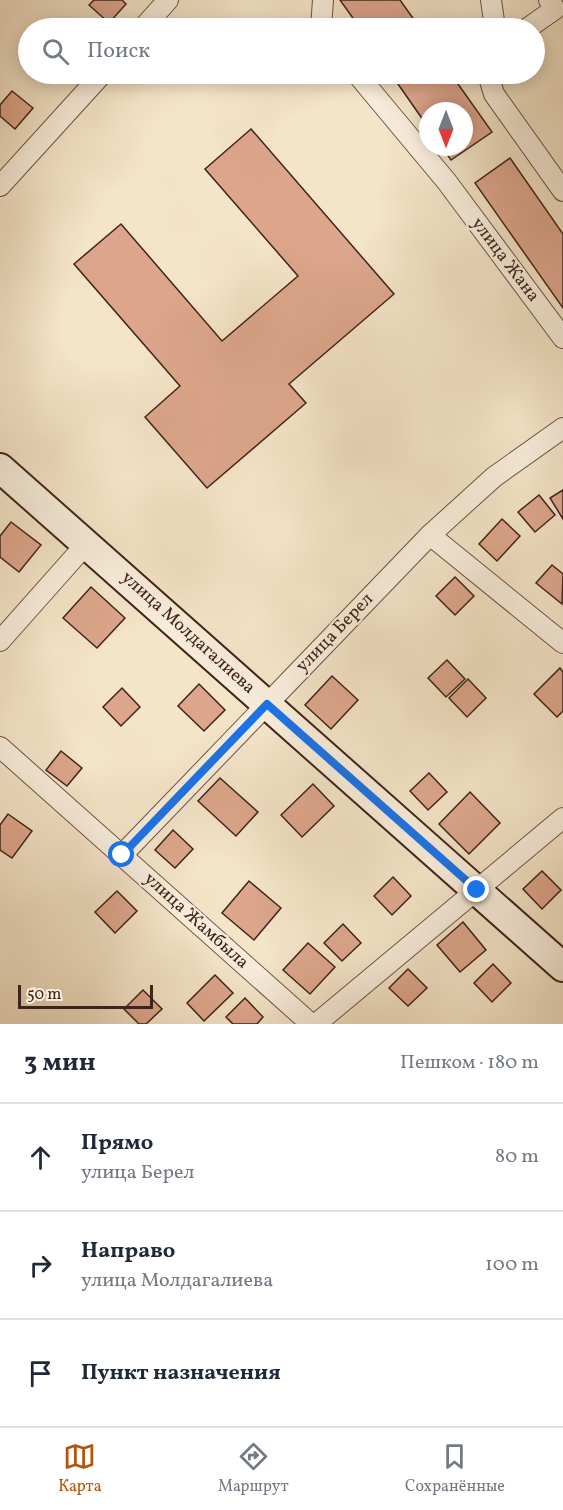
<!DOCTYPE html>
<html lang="ru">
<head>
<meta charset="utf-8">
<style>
  body { margin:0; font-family:Vollkorn,serif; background:#f6f6f7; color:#1f2937 }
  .compass { position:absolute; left:419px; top:102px; width:54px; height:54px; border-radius:50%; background:#fff; box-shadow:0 3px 15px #0003; rotate:180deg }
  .scale { position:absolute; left:18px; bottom:15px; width:135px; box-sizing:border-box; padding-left:6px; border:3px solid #402419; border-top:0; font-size:16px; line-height:21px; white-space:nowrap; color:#402419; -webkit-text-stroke:4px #f8eddb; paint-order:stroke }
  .stop { position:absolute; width:18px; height:18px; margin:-14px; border:4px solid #1a73e8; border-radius:50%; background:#fff }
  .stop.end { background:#1a73e8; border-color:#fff; box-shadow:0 2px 6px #0008 }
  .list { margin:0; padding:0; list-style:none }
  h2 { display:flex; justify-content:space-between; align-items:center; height:78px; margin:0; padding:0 24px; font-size:26px }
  h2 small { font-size:20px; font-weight:400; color:#747a83 }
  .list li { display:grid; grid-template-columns:39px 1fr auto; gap:18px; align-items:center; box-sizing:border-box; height:108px; padding:0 24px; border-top:2px solid #e0e1e3 }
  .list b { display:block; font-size:22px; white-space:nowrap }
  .list p { margin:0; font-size:20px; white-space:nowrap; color:#747a83 }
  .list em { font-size:20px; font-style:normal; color:#747a83 }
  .icon { flex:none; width:33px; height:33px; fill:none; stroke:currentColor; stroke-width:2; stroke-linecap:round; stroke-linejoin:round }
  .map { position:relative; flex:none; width:563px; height:1024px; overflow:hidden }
  .search { position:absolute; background:#fff; box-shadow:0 3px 15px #0003; left:18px; right:18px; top:18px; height:66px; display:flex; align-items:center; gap:15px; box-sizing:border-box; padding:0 21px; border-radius:33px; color:#747a83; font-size:22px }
  .sheet { height:402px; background:#fff }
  nav { display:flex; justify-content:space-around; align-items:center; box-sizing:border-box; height:84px; border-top:2px solid #e0e1e3; background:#fff; font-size:16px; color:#747a83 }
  nav a { display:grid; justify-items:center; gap:3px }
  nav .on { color:#b45309 }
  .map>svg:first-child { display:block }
  .building { fill:#dda68c; stroke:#402419; stroke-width:1.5 }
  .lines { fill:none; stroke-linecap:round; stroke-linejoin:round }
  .street-casing { stroke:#6d5445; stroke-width:22 }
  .secondary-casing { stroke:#402419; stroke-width:32 }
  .street { stroke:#f8eddb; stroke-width:20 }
  .secondary { stroke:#f8eddb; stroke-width:28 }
  .route { stroke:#1a73e8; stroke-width:8 }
  .labels { text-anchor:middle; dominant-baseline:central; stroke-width:4.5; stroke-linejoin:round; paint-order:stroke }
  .street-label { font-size:18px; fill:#402419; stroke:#f8eddb }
</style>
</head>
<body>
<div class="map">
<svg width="563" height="1024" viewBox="0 0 563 1024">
  <rect width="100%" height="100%" fill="#f4e4c8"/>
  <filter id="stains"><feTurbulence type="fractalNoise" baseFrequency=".00333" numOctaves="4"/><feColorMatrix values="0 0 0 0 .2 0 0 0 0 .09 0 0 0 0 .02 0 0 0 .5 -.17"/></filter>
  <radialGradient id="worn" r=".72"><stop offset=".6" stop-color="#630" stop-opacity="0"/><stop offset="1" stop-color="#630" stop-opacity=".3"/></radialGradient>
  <g class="building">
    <path d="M94 0H122L126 4 109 23 89 5Z"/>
    <path d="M340 0H400L420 28H360Z"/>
    <path d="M391 74H451L492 132 451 160 442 147H464V111H428V127Z"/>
    <path d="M12 91 33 108 15 129 0 116V105Z"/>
    <path d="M251 129 394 294 289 384 306 403 207 488 145 417 180 386 74 264 121 224 222 341 298 276 205 169Z"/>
    <path d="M510 158 563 234V308L475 183Z"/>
    <path d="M563 490V519L550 498Z"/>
    <path d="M539 495 555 515 535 532 518 512Z"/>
    <path d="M502 519 520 536 497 561 479 544Z"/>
    <path d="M11 522 41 545 19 572 0 557V536Z"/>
    <path d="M552 565 563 574 562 604 536 583Z"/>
    <path d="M455 577 474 596 455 615 436 596Z"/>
    <path d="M91 587 125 618 97 648 63 618Z"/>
    <path d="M447 660 465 679 446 697 428 678Z"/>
    <path d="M560 668 563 672V711L557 717 534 694Z"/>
    <path d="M332 676 358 700 331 729 305 705Z"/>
    <path d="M468 679 486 698 467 717 449 698Z"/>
    <path d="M199 684 225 710 204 731 178 706Z"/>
    <path d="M122 688 140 707 121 726 103 707Z"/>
    <path d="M61 751 82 768 67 786 46 770Z"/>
    <path d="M429 773 447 792 428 810 410 791Z"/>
    <path d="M220 778 258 812 236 836 198 801Z"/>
    <path d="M313 784 334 806 302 837 281 815Z"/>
    <path d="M470 792 500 823 469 854 439 824Z"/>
    <path d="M8 814 32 831 12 858 0 850V825Z"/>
    <path d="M173 830 193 849 175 868 155 850Z"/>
    <path d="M542 871 561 890 542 909 523 889Z"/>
    <path d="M393 877 411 896 392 915 374 896Z"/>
    <path d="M249 881 281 908 254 940 222 913Z"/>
    <path d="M117 891 137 911 115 933 95 912Z"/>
    <path d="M463 922 486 950 460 972 437 945Z"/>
    <path d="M343 924 361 943 342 961 324 943Z"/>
    <path d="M308 943 335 967 310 994 283 970Z"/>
    <path d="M493 964 511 983 492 1002 474 983Z"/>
    <path d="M408 969 427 988 408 1006 389 988Z"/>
    <path d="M215 975 233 993 204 1021 187 1003Z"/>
    <path d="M143 990 162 1009 146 1024H139L124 1009Z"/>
    <path d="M245 998 263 1017 257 1024H233L226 1017Z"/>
  </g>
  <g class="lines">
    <defs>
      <g id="street">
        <path d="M491 0 495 28"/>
        <path d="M143 28 168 0"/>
        <path d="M321 28 323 0"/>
        <path d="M528 28 555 9 549 0"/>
        <path d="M357 74 447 182 563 338"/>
        <path d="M488 74 494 94 563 191"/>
        <path d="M0 186 102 74"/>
        <path d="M430 535 563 643"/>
        <path d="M0 641 87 543"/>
        <path d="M0 747 311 1024"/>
        <path d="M122 855 430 535 494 477 563 428"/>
        <path d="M316 1024 563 818"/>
      </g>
      <path id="secondary" d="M0 468 563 967"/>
    </defs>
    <use href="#street" class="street-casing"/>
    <use href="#secondary" class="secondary-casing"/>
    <use href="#street" class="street"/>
    <use href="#secondary" class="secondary"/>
  </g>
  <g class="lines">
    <path class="route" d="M122 855 267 704 477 890"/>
  </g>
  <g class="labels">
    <g class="street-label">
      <text transform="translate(505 260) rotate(53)">улица Жана</text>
      <text transform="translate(188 633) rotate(42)">улица Молдагалиева</text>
      <text transform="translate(335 633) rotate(-46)">улица Берел</text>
      <text transform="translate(196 921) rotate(42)">улица Жамбыла</text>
    </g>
  </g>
  <rect width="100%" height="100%" filter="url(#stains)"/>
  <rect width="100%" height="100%" fill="url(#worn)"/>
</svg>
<svg class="compass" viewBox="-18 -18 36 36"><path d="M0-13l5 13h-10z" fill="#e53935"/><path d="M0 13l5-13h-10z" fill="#747a83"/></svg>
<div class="scale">50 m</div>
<div class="stop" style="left:122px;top:855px"></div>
<div class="stop end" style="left:477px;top:890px"></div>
<div class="search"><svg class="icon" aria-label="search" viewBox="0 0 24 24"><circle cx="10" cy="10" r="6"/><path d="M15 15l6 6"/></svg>Поиск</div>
</div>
<section class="sheet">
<h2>3 мин<small>Пешком · 180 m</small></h2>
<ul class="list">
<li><svg class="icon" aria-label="ahead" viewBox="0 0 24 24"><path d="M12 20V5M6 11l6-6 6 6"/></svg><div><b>Прямо</b><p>улица Берел</p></div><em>80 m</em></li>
<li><svg class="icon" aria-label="right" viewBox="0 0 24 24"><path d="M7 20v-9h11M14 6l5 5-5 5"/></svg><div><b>Направо</b><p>улица Молдагалиева</p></div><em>100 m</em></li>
<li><svg class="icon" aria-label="arrive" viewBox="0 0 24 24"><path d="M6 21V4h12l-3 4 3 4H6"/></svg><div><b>Пункт назначения</b></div></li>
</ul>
</section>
<nav>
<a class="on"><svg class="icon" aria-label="map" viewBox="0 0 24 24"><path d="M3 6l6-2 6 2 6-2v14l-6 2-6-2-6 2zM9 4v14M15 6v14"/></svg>Карта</a>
<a><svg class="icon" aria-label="directions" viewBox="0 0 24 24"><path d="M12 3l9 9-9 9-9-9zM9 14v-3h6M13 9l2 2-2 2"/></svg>Маршрут</a>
<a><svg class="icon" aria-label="saved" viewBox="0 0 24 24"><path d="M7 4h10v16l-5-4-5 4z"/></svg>Сохранённые</a>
</nav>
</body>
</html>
